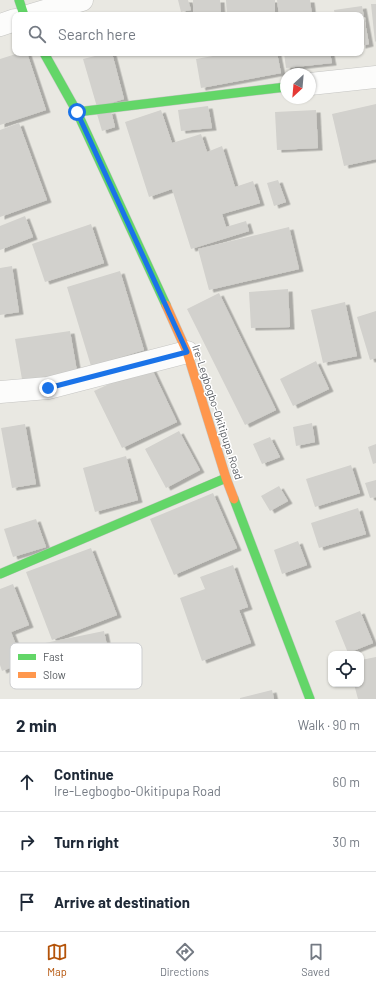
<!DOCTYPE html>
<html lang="en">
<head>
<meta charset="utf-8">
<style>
  body { margin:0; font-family:Barlow,sans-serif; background:#f2f2f3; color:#1f2937 }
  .controls { position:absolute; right:12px; bottom:12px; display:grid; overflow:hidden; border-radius:8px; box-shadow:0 1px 3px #0004 }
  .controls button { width:36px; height:36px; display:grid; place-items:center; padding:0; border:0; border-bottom:1px solid #e0e1e3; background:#fff; color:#1f2937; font:20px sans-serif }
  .compass { position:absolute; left:280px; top:68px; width:36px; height:36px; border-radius:50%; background:#fff; box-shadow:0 1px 3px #0004; rotate:206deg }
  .stop { position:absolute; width:12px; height:12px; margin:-9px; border:3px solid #1a73e8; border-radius:50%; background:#fff }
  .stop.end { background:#1a73e8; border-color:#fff; box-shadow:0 1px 4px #0008 }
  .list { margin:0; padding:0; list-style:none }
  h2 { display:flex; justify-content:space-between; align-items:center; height:52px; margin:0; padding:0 16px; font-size:17px }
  h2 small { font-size:13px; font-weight:400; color:#747a83 }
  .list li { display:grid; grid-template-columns:26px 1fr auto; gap:12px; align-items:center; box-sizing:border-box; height:60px; padding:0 16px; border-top:1px solid #e0e1e3 }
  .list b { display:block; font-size:15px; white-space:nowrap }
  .list p { margin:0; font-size:13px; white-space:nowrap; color:#747a83 }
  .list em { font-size:13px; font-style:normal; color:#747a83 }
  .icon { flex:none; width:22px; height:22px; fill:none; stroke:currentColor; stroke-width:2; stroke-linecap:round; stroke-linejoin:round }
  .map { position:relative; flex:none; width:376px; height:699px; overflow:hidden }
  .search { position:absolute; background:#fff; box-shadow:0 1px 3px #0004; left:12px; right:12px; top:12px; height:44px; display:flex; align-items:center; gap:10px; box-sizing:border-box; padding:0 14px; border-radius:8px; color:#747a83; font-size:15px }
  .sheet { height:232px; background:#fff }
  nav { display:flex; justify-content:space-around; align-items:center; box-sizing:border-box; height:56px; border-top:1px solid #e0e1e3; background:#fff; font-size:11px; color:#747a83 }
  nav a { display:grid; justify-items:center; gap:2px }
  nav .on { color:#b45309 }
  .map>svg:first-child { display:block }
  .building { fill:#d2d1cd; filter:url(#shadow) }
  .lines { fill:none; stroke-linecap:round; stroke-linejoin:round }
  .street-casing { stroke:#c5c5c3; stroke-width:23 }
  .fast-casing { stroke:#c5c6c4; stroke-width:10 }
  .slow-casing { stroke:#c5c6c4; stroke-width:10 }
  .street { stroke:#fcfcfb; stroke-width:22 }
  .fast { stroke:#63d668; stroke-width:9 }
  .slow { stroke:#ff974d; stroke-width:9 }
  .route { stroke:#1a73e8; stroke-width:5 }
  .labels { text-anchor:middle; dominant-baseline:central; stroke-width:3; stroke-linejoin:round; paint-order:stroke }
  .street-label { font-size:11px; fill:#585c61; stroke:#fff }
  .key { fill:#fff; stroke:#cdced0; stroke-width:1 }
  .key-label { font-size:11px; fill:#585c61 }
</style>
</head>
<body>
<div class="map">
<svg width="376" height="699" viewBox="0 0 376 699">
  <defs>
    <filter id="shadow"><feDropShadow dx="4.5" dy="2.5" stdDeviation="0" flood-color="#0004"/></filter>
  </defs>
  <rect width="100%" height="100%" fill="#e9e8e2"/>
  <g class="building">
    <path d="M178 0H188L191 10 181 12Z"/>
    <path d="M193 0H220L221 15H193Z"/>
    <path d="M226 0H275V15H227Z"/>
    <path d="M277 0H310L312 15H279Z"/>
    <path d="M371 4H376V41L375 42Z"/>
    <path d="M362 6 369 44 361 46V15H335L334 10Z"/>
    <path d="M19 53H27L46 110 0 125V59Z"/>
    <path d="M107 53H112L124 99 97 107 83 59Z"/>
    <path d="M230 53H277L281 73 201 88 196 59Z"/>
    <path d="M284 53H330L332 63 286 68Z"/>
    <path d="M376 104V159L344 166 332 114Z"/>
    <path d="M208 106 212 128 181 131 178 110Z"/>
    <path d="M161 110 172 143 201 134 207 152 222 146 235 187 253 181 260 203 222 214 226 227 246 221 249 231 191 249 172 189 149 197 125 122Z"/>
    <path d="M316 110 318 148 277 150 275 112Z"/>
    <path d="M111 111 115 127 102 131 97 114Z"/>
    <path d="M19 123 47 200 0 217V130Z"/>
    <path d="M278 180 286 202 274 206 267 183Z"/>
    <path d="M25 216 33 237 0 250V226Z"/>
    <path d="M91 224 104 263 45 282 32 244Z"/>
    <path d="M289 227 299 269 209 290 198 249Z"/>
    <path d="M12 266 19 312 0 315V268Z"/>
    <path d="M120 271 144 350 91 366 67 287Z"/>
    <path d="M288 289 290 327 251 328 249 292Z"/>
    <path d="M219 293 276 410 245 425 187 309Z"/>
    <path d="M345 302 357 356 323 363 311 310Z"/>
    <path d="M376 311V358L370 360 357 317Z"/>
    <path d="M70 331 78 377 23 385 15 339Z"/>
    <path d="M316 361 329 389 293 406 280 379Z"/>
    <path d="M150 365 177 422 122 448 94 391Z"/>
    <path d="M312 423 315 442 296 446 293 427Z"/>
    <path d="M25 424 36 484 12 488 1 428Z"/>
    <path d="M179 431 200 470 166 488 145 449Z"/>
    <path d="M270 437 280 457 262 464 253 444Z"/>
    <path d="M376 444V463L373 464 368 447Z"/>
    <path d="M126 456 138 500 95 512 83 468Z"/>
    <path d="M351 465 360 493 315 507 306 479Z"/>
    <path d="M376 480V497L370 498 365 483Z"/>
    <path d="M279 486 288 501 270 511 261 496Z"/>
    <path d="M213 493 237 548 174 575 150 519Z"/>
    <path d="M358 508 366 534 319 548 311 523Z"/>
    <path d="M36 519 46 547 13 557 4 529Z"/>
    <path d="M298 541 307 565 282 574 274 550Z"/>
    <path d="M91 548 117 615 52 640 26 572Z"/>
    <path d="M233 565 248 607 239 610 251 643 202 661 180 598 205 589 200 577Z"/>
    <path d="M13 584 29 625 11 632 23 663 2 671 0 665V589Z"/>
    <path d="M360 611 373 643 348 653 335 621Z"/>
    <path d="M104 631 112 670 53 682 45 643Z"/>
    <path d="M376 657V699H358L354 684H361V660Z"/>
    <path d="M272 690 274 699H240V698Z"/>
  </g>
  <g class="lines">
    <defs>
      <g id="street">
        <path d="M31 15 82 0"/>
        <path d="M0 25 15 20"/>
        <path d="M310 84 376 77"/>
        <path d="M0 392 48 388 187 352"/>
      </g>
      <g id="fast">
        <path d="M19 0 24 15"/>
        <path d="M44 53 77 112 166 305"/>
        <path d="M77 112 286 87"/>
        <path d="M234 499 310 699"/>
        <path d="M0 574 226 478"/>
      </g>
      <path id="slow" d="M166 305 187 352 226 478 234 499"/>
    </defs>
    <use href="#street" class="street-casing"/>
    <use href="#fast" class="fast-casing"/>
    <use href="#slow" class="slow-casing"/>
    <use href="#street" class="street"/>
    <use href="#fast" class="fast"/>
    <use href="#slow" class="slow"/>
  </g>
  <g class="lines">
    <path class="route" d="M48 388 187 352 77 112"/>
  </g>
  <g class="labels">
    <g class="street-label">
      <text transform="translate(218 412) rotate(72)">Ire-Legbogbo-Okitipupa Road</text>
    </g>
  </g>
  <rect x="10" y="643" width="132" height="46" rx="6" class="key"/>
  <rect x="18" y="654" width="18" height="6" fill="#63d668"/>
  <rect x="18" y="672" width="18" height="6" fill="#ff974d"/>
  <g class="key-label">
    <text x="43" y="661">Fast</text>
    <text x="43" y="679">Slow</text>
  </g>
</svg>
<div class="controls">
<button><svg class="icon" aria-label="locate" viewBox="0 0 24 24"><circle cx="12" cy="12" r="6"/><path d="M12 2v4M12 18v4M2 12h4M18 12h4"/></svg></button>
</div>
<svg class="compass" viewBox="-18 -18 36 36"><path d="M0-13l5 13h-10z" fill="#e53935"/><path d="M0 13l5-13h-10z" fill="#747a83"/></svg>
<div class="stop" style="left:77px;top:112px"></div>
<div class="stop end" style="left:48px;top:388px"></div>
<div class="search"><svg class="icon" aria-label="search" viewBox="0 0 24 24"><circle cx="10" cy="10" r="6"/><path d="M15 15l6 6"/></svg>Search here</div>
</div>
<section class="sheet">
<h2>2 min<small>Walk · 90 m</small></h2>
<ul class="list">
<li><svg class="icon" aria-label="ahead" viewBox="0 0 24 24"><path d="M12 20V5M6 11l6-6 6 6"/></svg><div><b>Continue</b><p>Ire-Legbogbo-Okitipupa Road</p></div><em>60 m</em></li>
<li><svg class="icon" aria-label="right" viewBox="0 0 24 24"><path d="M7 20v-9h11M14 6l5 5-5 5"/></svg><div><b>Turn right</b></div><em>30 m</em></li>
<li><svg class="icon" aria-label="arrive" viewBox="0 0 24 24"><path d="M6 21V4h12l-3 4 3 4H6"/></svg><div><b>Arrive at destination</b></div></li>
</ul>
</section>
<nav>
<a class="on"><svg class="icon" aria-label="map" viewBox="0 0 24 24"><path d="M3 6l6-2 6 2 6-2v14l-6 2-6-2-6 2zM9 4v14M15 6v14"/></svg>Map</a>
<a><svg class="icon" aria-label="directions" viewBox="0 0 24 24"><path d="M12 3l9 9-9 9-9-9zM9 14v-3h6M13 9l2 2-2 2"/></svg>Directions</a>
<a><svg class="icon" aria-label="saved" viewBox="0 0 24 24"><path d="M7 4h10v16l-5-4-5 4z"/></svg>Saved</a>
</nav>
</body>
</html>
